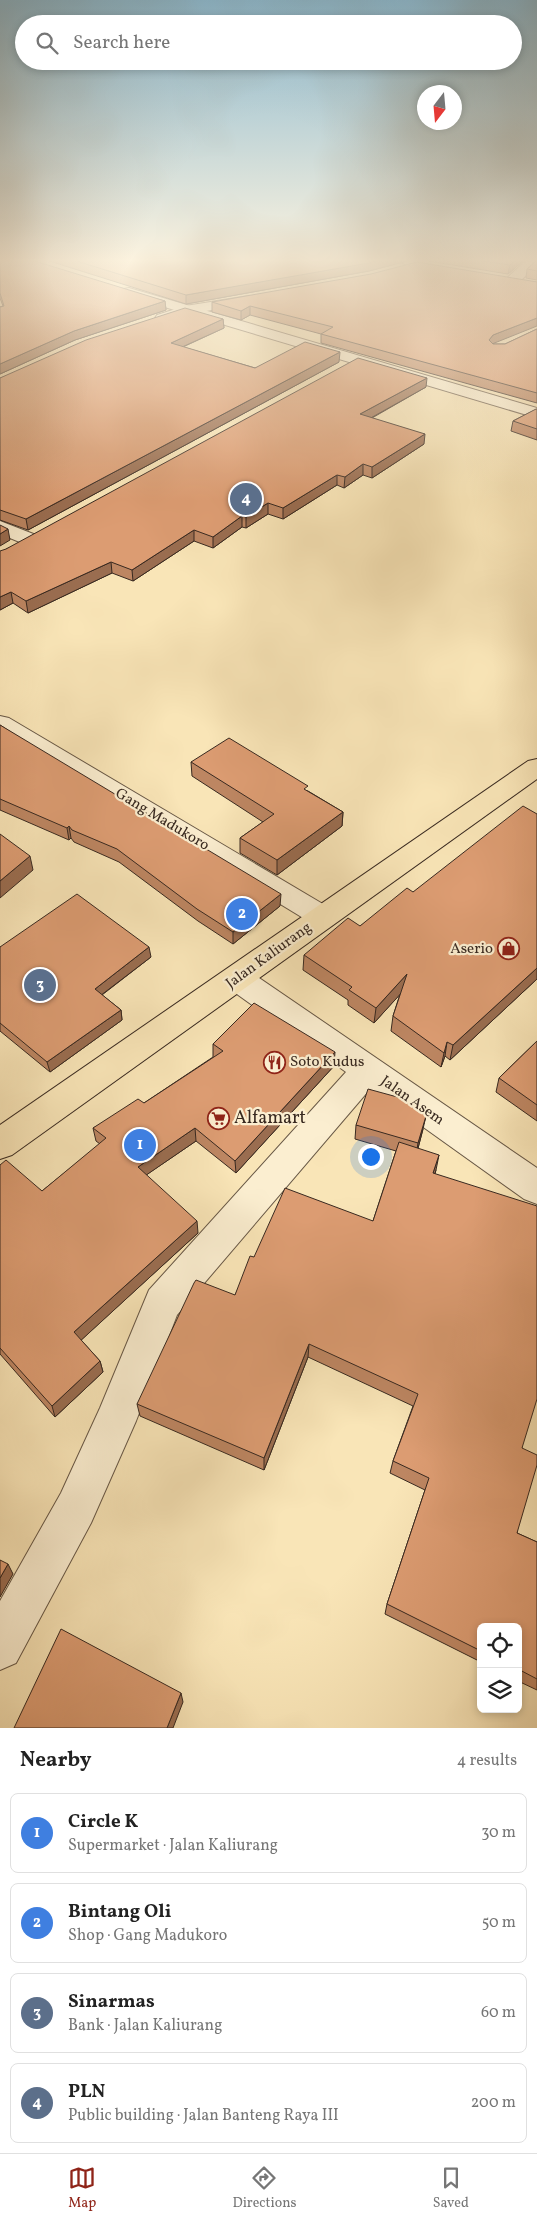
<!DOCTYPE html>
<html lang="en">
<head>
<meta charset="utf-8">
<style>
  body { margin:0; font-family:Vollkorn,serif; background:#f2f2f2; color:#222 }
  .controls { position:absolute; right:15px; bottom:15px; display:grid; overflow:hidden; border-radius:8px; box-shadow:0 2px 8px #0003 }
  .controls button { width:45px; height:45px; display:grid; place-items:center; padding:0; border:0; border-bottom:1px solid #e0e0e0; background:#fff; color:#222; font:25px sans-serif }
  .compass { position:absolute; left:417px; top:85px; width:45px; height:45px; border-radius:50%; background:#fff; box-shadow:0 2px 8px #0003; rotate:196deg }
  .you { position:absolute; left:370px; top:1156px; width:18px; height:18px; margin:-12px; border:4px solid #fff; border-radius:50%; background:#1a73e8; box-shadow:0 0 0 8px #1a73e833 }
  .badge { display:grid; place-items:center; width:32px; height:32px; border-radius:50%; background:#8f2418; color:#fff; font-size:16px; font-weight:700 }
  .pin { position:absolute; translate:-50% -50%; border:2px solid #fff; box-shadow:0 1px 5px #0006 }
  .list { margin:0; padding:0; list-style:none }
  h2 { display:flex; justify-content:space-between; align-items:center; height:65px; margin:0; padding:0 20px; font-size:21px }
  h2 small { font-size:16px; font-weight:400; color:#767676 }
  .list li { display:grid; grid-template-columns:32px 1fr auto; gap:15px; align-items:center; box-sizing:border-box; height:80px; margin:0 10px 10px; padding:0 10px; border:1px solid #e0e0e0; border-radius:8px }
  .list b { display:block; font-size:19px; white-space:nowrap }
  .list p { margin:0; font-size:16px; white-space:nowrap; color:#767676 }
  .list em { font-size:16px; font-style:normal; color:#767676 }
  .icon { flex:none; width:28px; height:28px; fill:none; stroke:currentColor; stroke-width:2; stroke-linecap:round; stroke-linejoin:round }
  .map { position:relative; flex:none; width:537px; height:1728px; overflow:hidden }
  .search { position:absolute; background:#fff; box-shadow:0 2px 8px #0003; left:15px; right:15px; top:15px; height:55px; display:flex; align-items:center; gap:12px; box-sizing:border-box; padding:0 18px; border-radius:28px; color:#767676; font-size:19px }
  .sheet { height:425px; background:#fff }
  nav { display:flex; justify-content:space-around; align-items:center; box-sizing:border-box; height:70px; border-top:1px solid #e0e0e0; background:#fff; font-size:14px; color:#767676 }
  nav a { display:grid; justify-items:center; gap:2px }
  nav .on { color:#8f2418 }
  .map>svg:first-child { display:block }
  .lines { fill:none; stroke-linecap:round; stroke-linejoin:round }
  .minor-casing { stroke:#685846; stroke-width:2 }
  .tertiary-casing { stroke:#685846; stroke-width:2 }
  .primary-casing { stroke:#382920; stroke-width:2 }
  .minor { fill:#fbeed0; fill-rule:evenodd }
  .tertiary { fill:#fbeed0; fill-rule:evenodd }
  .primary { fill:#f9e5b7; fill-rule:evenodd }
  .wall { fill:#bd8662; stroke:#382920 }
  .shaded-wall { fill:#9a6d50; stroke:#382920 }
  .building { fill:#dc9c72; stroke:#382920 }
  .labels { text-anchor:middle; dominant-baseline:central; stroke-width:4.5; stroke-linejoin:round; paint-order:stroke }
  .street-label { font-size:15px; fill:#382920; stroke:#fbeed0 }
  .poi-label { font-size:15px; fill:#382920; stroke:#fbeed0; text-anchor:end }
  .near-poi-label { font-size:18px; fill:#382920; stroke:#fbeed0; text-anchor:start }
</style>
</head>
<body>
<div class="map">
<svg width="537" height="1728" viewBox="0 0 537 1728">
  <rect width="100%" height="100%" fill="#f9e5b7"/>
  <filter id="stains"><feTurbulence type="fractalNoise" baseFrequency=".004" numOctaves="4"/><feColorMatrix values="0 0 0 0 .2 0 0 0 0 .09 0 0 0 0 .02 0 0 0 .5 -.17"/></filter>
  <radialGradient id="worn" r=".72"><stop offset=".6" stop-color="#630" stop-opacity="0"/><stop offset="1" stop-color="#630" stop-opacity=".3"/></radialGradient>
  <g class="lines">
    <defs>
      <g id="minor">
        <path d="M394 259H412L422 265 416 269Z"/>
        <path d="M528 259H537V265L517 284H507L505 281 507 278Z"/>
        <path d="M249 296 256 300 254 303 188 314 162 322 155 318 157 315 185 306Z"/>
        <path d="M0 521 36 535 39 539 36 543H22L0 534Z"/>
        <path d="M0 716 9 718 333 910 337 917 333 924 323 927 313 924 0 733Z"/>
        <path d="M238 967 249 971 537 1168V1204L524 1199 370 1089 177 1315 136 1421 91 1523 16 1663 0 1670V1601L61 1493 100 1408 149 1290 346 1072 227 987 223 979 227 971Z"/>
      </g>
      <path id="tertiary" d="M129 288 537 408V418L124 295 122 292 124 289Z"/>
      <path id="primary" d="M537 759V779L12 1155 0 1159V1125L528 761Z"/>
    </defs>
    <use href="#minor" class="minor-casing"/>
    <use href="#tertiary" class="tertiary-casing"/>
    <use href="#primary" class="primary-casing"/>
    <use href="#minor" class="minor"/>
    <use href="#tertiary" class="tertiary"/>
    <use href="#primary" class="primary"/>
  </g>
  <g class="wall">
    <path d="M0 259 165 301 166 310 75 340 0 374V307L3 306 0 298Z"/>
    <path d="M43 259H415L369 271 186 304Z"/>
    <path d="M416 259H525L508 274Z"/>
    <path d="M537 260V280L526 278 527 269Z"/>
    <path d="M537 282 493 344H505L537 329V403L321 343V334L250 315 241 320 212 312V302Z"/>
    <path d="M223 319 224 328 183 347 255 368 339 362 28 530 0 520V378Z"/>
    <path d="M426 387 372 418 424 444 372 478 363 475 344 488 337 485 283 519 268 514 246 528 242 527 213 548 194 541 133 581 112 573 28 613 13 603 0 610 6 549Z"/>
    <path d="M537 409V440L511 431 513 421Z"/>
    <path d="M0 725 280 906 233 944 198 921 119 862 74 842 71 838 69 840 0 810Z"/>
    <path d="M191 762 308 791 343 812 342 826 277 875 240 853V838L263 822 192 776Z"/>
    <path d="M537 814V979L450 1060 445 1056 441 1067 391 1031 393 1016 400 994 374 1023 348 1005V1000L303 970 304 955 360 926Z"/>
    <path d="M0 947 151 957 102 995 121 1010 122 1020 50 1072 0 1031Z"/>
    <path d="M537 1041V1121L496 1092 499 1078Z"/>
    <path d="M213 1044 334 1066 236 1173 196 1141 146 1175 198 1233 81 1340 100 1361 103 1372 55 1417 0 1354V1165L42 1191 100 1144 96 1141 93 1128 144 1103 213 1057Z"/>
    <path d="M356 1125 423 1129 418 1148 436 1170 435 1174 522 1448 517 1533 537 1542V1690L518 1681V1627H481V1662L385 1614 387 1604 425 1490 390 1473 393 1461 413 1406 308 1357 264 1470 140 1416 137 1404 235 1295 254 1257 373 1221 396 1151 355 1139Z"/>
  </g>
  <g class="shaded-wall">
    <path d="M382 259H415L369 271 186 304V295Z"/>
    <path d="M517 259H525L508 274 510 265Z"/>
    <path d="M165 301 166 310 75 340 0 374V364L74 331Z"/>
    <path d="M250 306V315L241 320V311Z"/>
    <path d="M537 318V326L492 344 489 340 493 335Z"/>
    <path d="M223 319 224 328 171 352V343Z"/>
    <path d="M340 352 339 362 28 530 26 519Z"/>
    <path d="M427 378 426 387 360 424V414Z"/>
    <path d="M425 434 424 444 372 478V467Z"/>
    <path d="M363 464V475L344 488 345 477Z"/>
    <path d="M337 475V485L283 519V508Z"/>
    <path d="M268 503V514L246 528V517Z"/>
    <path d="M242 516V527L213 548V537Z"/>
    <path d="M8 529 10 540 0 546V534Z"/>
    <path d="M194 530V541L133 581 132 570Z"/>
    <path d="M111 562 112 573 28 613 26 601Z"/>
    <path d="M11 592 13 603 0 610V597Z"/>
    <path d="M343 812 342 826 277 875V860Z"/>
    <path d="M69 826 71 838 69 840 67 828Z"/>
    <path d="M30 856 33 870 0 898V881Z"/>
    <path d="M281 894 280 906 233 944V932Z"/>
    <path d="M149 947 151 957 96 999 95 989Z"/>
    <path d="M537 968V979L450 1060 453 1045Z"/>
    <path d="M407 974 405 989 374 1023 376 1008Z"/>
    <path d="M121 1010 122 1020 50 1072 47 1062Z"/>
    <path d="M447 1042 445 1056 441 1067 444 1053Z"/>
    <path d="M335 1052 334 1066 236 1173 235 1161Z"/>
    <path d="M426 1116 423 1129 416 1156 418 1143Z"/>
    <path d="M195 1128 196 1141 139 1180 138 1167Z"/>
    <path d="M439 1155 436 1170 430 1188 433 1173Z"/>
    <path d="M197 1221 198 1233 77 1344 74 1332Z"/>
    <path d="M309 1344 308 1357 264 1470V1458Z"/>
    <path d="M100 1361 103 1372 55 1417 52 1406Z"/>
    <path d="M8 1564 13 1574 0 1597V1578Z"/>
    <path d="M181 1693 183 1702 173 1728H167Z"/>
  </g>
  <g class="building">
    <path d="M0 259H28L165 301 74 331 0 364V307L4 306 0 293Z"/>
    <path d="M70 259H382L369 263 186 295Z"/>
    <path d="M470 259H517L510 265Z"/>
    <path d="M537 260V271L527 269Z"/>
    <path d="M417 262 537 282V318L493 335 489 340 493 344H505L537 329V393L321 334 333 327 250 306 241 311 212 302 371 274Z"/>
    <path d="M185 308 223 319 171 343 255 368 305 342 340 352 26 519 0 510V378L86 340Z"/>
    <path d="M358 358 427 378 360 414 425 434 372 467 363 464 345 477 337 475 283 508 268 503 246 517 242 516 213 537 194 530 132 570 111 562 26 601 11 592 0 597V551L6 549Z"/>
    <path d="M536 409H537V429L513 421Z"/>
    <path d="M0 525 8 529 0 534Z"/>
    <path d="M0 725 281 894 233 932 197 909 117 849 72 830 69 826 67 828 0 799Z"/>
    <path d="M229 738 308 786 304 789 343 812 277 860 240 838 274 814 191 762Z"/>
    <path d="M523 806 537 814V968L453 1045 447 1042 444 1053 393 1016 407 974 376 1008 349 990 352 987 304 955 348 918 360 926 407 888 413 892Z"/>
    <path d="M0 834 30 856 0 881Z"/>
    <path d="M77 894 149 947 95 989 121 1010 47 1062 0 1023V947Z"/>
    <path d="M254 1003 335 1052 235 1161 195 1128 138 1167 197 1221 74 1332 100 1361 52 1406 0 1348V1165L6 1160 42 1191 106 1138 93 1128 138 1099 144 1103 223 1051 213 1044Z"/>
    <path d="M537 1041V1105L499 1078Z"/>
    <path d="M368 1089 401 1098 426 1116 418 1143 356 1125Z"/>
    <path d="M399 1142 439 1155 433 1173 537 1206V1399L522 1448 537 1455V1465L517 1533 537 1542V1679L518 1669V1627H481V1651L387 1604 429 1478 393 1461 418 1394 309 1344 264 1458 137 1404 194 1283 196 1280 235 1295 250 1256 254 1257 285 1188 373 1221Z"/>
    <path d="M0 1560 8 1564 0 1578Z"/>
    <path d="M61 1629 181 1693 167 1728H14Z"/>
  </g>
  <linearGradient id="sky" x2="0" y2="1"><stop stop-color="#8ab8cf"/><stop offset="0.52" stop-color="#fcf3df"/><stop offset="1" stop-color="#fcf3df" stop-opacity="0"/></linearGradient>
  <rect width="537" height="501" fill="url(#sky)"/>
  <defs>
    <symbol id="shop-ring" viewBox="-11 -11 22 22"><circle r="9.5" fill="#fbeed0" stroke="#8f2418" stroke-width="1.5"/><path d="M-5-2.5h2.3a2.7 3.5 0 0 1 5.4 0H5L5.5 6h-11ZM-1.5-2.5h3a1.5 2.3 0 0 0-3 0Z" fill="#8f2418"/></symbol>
    <symbol id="restaurant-ring" viewBox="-11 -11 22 22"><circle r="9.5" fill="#fbeed0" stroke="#8f2418" stroke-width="1.5"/><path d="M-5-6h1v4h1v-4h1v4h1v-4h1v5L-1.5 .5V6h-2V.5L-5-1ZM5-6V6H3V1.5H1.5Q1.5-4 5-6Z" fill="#8f2418"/></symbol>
    <symbol id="supermarket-ring" viewBox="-11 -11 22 22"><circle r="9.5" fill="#fbeed0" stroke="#8f2418" stroke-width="1.5"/><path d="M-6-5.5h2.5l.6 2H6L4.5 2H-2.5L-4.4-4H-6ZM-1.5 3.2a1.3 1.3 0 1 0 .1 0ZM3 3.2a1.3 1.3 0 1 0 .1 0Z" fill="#8f2418"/></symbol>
  </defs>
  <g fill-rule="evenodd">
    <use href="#shop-ring" x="496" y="936" width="25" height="25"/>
    <use href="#restaurant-ring" x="262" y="1050" width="25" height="25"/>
    <use href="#supermarket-ring" x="206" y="1106" width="25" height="25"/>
  </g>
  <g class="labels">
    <g class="street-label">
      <text transform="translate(162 820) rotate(31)">Gang Madukoro</text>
      <text transform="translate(269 956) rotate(-36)">Jalan Kaliurang</text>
      <text transform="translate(412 1101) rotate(35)">Jalan Asem</text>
    </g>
    <g class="poi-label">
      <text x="493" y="949">Aserio</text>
      <text x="290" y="1062" text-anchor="start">Soto Kudus</text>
    </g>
    <g class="near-poi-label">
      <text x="234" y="1118">Alfamart</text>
    </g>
  </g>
  <rect width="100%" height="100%" filter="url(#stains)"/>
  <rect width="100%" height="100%" fill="url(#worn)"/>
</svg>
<div class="controls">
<button><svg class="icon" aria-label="locate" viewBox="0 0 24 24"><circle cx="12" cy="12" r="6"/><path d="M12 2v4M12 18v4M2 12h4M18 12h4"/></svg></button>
<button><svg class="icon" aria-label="layers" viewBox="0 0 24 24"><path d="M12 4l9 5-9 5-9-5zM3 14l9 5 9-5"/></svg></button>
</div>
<svg class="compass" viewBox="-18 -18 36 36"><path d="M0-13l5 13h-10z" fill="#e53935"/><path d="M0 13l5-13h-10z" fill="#767676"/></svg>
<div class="you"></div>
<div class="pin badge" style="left:140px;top:1145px;background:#3f7fe0">1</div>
<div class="pin badge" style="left:242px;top:914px;background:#3f7fe0">2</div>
<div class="pin badge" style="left:40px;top:985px;background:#5c6f8a">3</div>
<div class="pin badge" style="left:246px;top:499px;background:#5c6f8a">4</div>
<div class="search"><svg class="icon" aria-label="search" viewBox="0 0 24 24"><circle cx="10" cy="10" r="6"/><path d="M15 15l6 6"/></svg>Search here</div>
</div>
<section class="sheet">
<h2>Nearby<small>4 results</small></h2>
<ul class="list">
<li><span class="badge" style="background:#3f7fe0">1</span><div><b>Circle K</b><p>Supermarket · Jalan Kaliurang</p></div><em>30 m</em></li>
<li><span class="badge" style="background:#3f7fe0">2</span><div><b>Bintang Oli</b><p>Shop · Gang Madukoro</p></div><em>50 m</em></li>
<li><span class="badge" style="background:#5c6f8a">3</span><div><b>Sinarmas</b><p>Bank · Jalan Kaliurang</p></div><em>60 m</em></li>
<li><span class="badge" style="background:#5c6f8a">4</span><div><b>PLN</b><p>Public building · Jalan Banteng Raya III</p></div><em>200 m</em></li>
</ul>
</section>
<nav>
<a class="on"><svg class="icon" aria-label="map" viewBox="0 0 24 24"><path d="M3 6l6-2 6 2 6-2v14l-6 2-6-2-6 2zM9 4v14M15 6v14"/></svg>Map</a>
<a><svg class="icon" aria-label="directions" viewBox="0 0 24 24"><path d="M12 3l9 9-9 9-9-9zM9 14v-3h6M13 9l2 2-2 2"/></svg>Directions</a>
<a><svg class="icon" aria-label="saved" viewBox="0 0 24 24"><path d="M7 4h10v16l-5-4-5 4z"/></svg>Saved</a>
</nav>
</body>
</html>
